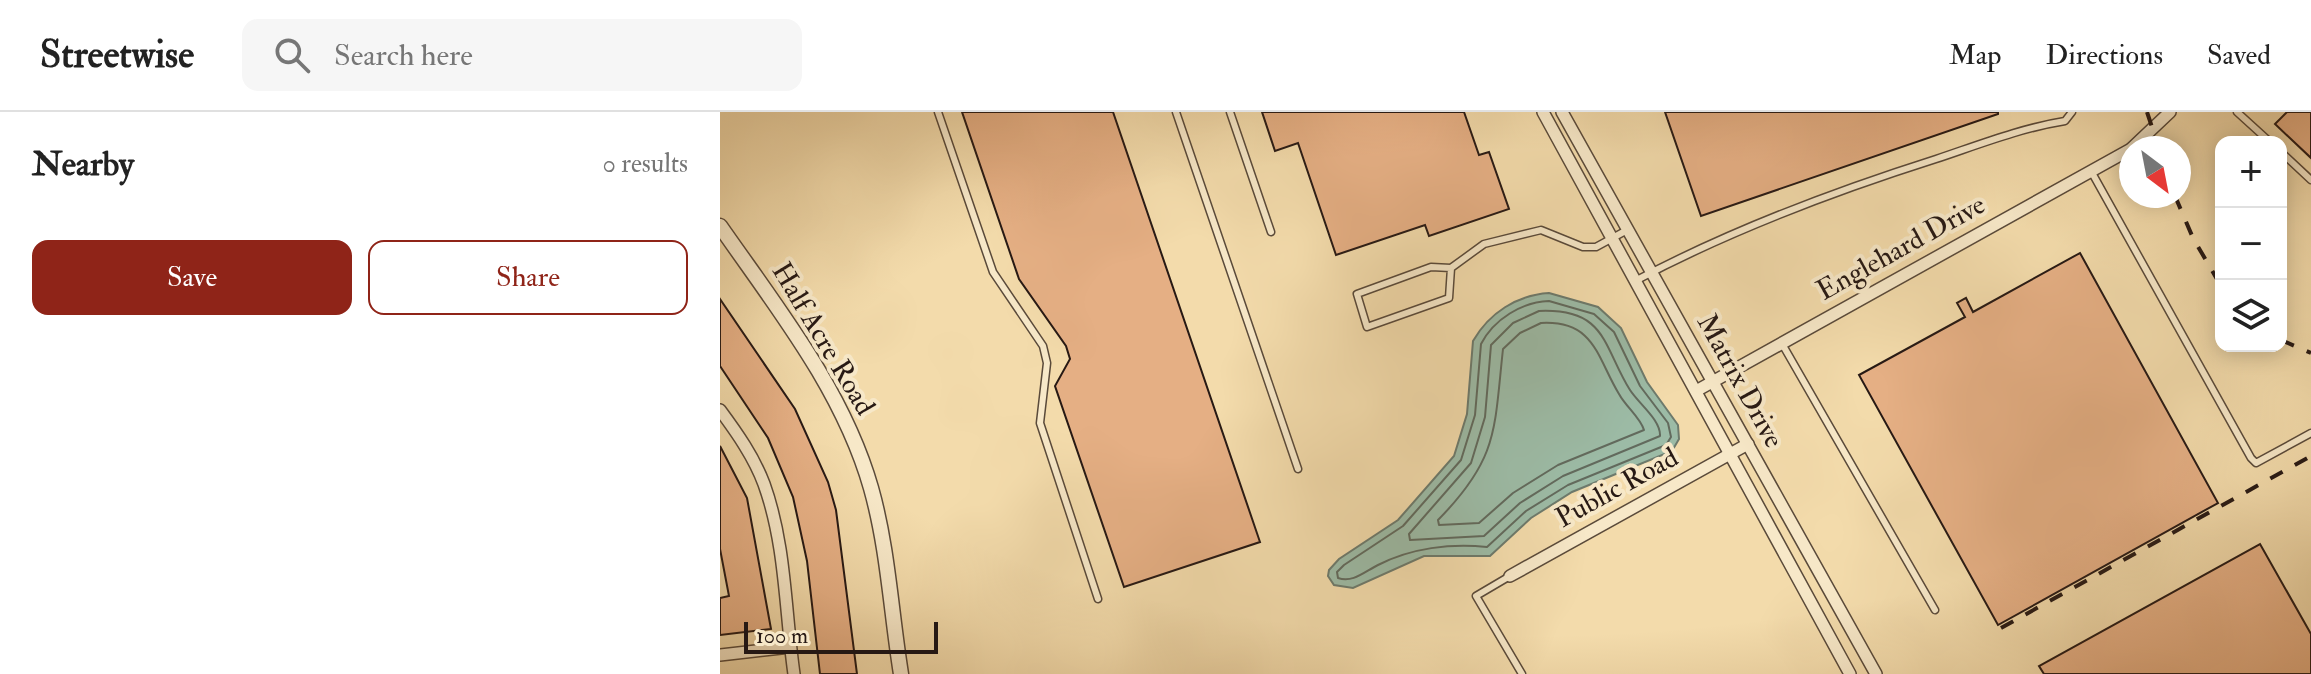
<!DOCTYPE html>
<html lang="en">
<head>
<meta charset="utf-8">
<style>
  body { margin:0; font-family:"IM FELL Double Pica",serif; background:#f6f6f6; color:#222 }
  .controls { position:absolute; right:24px; top:24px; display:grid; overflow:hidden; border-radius:16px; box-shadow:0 4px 20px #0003 }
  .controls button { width:72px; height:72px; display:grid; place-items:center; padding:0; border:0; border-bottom:2px solid #e0e0e0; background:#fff; color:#222; font:40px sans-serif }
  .compass { position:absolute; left:1399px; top:24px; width:72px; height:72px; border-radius:50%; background:#fff; box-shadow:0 4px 20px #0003; rotate:148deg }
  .scale { position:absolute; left:24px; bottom:20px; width:194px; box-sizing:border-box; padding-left:8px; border:4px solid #271914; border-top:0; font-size:22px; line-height:28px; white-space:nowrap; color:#271914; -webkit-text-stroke:6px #f7e8c8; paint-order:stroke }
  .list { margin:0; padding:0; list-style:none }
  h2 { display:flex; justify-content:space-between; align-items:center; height:104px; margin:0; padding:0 32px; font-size:34px }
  h2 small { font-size:26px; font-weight:400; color:#767676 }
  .actions { display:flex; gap:16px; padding:24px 32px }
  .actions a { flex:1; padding:18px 0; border:2px solid #8f2418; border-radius:16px; text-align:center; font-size:28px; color:#8f2418 }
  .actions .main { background:#8f2418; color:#fff }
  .icon { flex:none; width:44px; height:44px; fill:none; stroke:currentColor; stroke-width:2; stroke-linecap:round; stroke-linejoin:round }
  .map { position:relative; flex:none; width:1591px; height:562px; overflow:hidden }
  header { display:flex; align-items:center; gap:48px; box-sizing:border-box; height:112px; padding:0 40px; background:#fff; border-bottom:2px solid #e0e0e0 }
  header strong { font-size:38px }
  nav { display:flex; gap:44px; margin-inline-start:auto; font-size:28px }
  .search { width:560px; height:72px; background:#f6f6f6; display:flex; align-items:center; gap:20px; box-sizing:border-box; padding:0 28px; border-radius:16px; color:#767676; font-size:30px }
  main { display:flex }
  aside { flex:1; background:#fff }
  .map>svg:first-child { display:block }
  .water { fill:#9cbba6; stroke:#6d7a6c; stroke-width:2 }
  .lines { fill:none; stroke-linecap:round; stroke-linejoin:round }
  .shore { stroke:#626a5d; stroke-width:2 }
  .building { fill:#e5af84; stroke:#271914; stroke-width:2 }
  .service-casing { stroke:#5a4a3a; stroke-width:9 }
  .minor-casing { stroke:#5a4a3a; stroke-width:14 }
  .tertiary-casing { stroke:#5a4a3a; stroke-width:17 }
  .service { stroke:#f7e8c8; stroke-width:6 }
  .minor { stroke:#f7e8c8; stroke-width:11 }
  .tertiary { stroke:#f7e8c8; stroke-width:14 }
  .rail { stroke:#271914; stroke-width:4; stroke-dasharray:14 14; stroke-linecap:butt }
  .labels { text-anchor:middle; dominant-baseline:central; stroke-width:8; stroke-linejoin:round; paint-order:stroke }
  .street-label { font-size:28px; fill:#271914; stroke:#f7e8c8 }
</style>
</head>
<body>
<header>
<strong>Streetwise</strong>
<div class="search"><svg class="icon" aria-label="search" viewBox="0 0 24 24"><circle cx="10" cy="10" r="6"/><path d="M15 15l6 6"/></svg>Search here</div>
<nav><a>Map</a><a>Directions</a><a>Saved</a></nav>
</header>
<main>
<aside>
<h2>Nearby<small>0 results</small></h2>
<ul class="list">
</ul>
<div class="actions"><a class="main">Save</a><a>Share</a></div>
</aside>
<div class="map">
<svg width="1591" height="562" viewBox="0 0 1591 562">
  <rect width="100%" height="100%" fill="#f3dbab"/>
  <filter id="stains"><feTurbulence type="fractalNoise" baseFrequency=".0025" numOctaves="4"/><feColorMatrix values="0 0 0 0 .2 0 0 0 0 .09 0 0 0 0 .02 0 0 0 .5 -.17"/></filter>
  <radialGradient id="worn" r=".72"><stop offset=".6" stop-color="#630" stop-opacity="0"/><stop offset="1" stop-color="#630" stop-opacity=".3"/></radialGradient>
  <path class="water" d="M829 181 878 195 901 216 927 270 958 313 959 327 952 339 852 380 811 406 770 444H704L633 476 614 473 608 464 609 458 619 447 678 408 734 344 747 302 753 229C769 201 797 183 829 181Z"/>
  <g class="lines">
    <g class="shore">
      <path d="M829 189 874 202 894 220 920 274 948 311 951 325 946 333 848 373 806 399 767 435C731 431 691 436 658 453 644 460 633 471 618 466L617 460 624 453 683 414 741 348 755 303 761 232C774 207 802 190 829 189Z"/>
      <path d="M819 199C887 196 883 235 910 278 919 292 941 308 940 324L843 364 800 391 764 424 690 428 689 422 751 351 765 305 771 233 793 211Z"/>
      <path d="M821 211C875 208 877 246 899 282 906 295 920 305 924 318L838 353 793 381 759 411 719 413 718 408C779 346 774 318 783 237L800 221Z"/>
    </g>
  </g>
  <g class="building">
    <path d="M242 0H393L540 430 404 475 335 274 350 247 346 234 299 167Z"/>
    <path d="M542 0H744L759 43 769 40 789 97 709 124 705 113 616 143 578 31 555 39Z"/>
    <path d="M945 0H1278V2L981 104Z"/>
    <path d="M1567 0H1591V46L1555 12Z"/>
    <path d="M1360 141 1498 391 1278 513 1139 263 1245 205 1237 191 1246 186 1253 200Z"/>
    <path d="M0 187 75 297 108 370 116 398 137 562H100L87 449 73 385 48 326 0 254Z"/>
    <path d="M0 334 27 386 51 517 0 523V486L9 484 0 437Z"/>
    <path d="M1540 432 1591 522V562H1324L1319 554Z"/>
  </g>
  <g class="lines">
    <defs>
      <g id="service">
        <path d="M218 0 273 160 323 234 327 251 320 311 378 487"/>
        <path d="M456 0 578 357"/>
        <path d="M510 0 551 120"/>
        <path d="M1517 0 1550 30"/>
        <path d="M1561 40 1591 68"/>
        <path d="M1371 59 1531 346 1536 351 1591 321"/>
        <path d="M731 156 711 155 637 182 647 215 729 186 731 156 764 132 821 118 863 135H876L909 117"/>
        <path d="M915 169C1011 118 1112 80 1216 47 1258 33 1301 16 1345 9L1352 0"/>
        <path d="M1061 230 1215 498"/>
        <path d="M790 464 756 484 802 562"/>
      </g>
      <g id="minor">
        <path d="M823 0 1130 562"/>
        <path d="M842 0 1156 562"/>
        <path d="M1412 36 1450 0"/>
        <path d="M976 279 1411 37"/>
        <path d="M0 298C17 321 34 345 44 372 66 433 65 499 74 562"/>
        <path d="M790 464 1028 332"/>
        <path d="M0 543 70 535"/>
      </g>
      <path id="tertiary" d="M0 114C57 196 123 278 151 376 168 436 171 500 181 562"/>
    </defs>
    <use href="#service" class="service-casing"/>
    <use href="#minor" class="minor-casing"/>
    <use href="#tertiary" class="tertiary-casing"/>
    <use href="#service" class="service"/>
    <use href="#minor" class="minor"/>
    <use href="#tertiary" class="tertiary"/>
    <g class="rail">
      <path d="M1427 0 1439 36"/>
      <path d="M1455 84 1473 126 1501 174"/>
      <path d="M1561 228 1591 241"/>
      <path d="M1281 516 1591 344"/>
    </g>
  </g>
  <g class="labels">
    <g class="street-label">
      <text transform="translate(1181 136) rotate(-29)">Englehard Drive</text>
      <text transform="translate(103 227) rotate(59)">Half Acre Road</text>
      <text transform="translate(1020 269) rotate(61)">Matrix Drive</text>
      <text transform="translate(897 376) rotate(-29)">Public Road</text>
    </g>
  </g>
  <rect width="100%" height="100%" filter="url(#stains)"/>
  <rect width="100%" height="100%" fill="url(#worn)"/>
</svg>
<div class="controls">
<button>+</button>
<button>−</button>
<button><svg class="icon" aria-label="layers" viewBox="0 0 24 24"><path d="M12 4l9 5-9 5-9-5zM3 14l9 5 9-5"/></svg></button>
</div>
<svg class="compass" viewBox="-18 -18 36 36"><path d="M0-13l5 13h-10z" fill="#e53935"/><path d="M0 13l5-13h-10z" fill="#767676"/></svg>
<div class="scale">100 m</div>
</div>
</main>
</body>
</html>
